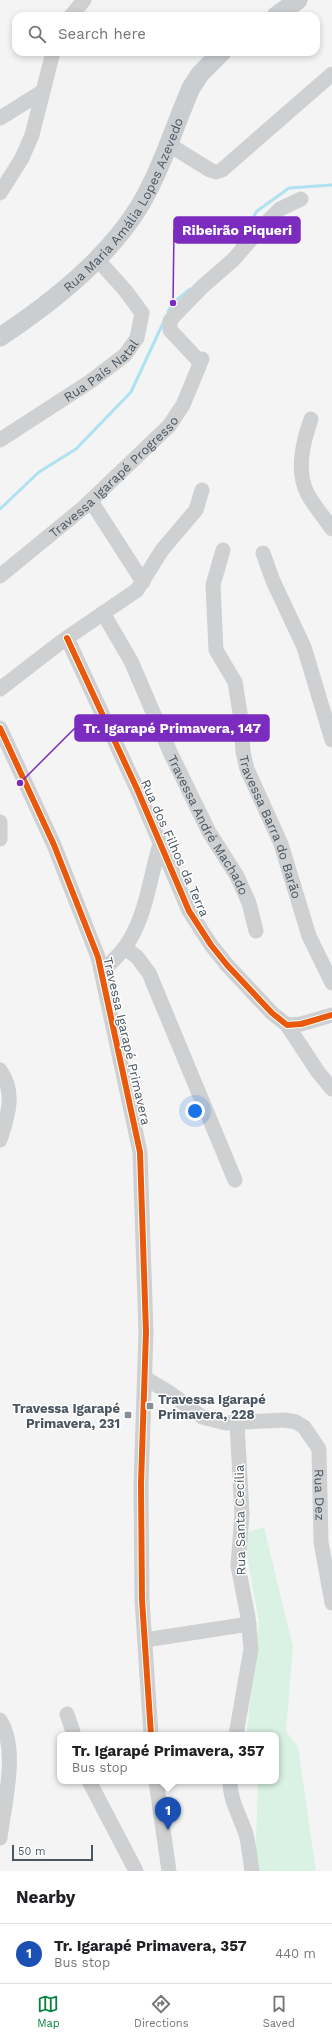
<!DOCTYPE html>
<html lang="en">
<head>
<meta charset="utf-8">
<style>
  body { margin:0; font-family:"Work Sans",sans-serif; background:#f2f2f2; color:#202124 }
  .scale { position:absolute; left:12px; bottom:10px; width:81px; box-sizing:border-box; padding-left:4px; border:2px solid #4a5661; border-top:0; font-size:11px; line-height:14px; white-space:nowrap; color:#4a5661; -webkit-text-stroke:3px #fff; paint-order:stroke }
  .you { position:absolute; left:195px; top:1111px; width:14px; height:14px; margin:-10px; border:3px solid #fff; border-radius:50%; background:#1a73e8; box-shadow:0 0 0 6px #1a73e833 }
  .badge { display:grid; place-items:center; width:26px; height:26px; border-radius:50%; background:#0b8043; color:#fff; font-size:13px; font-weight:700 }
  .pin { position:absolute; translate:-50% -33px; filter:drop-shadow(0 1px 2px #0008) }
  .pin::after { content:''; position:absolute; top:21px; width:14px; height:12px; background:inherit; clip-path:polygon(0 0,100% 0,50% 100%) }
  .popup { position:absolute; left:57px; top:1732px; width:222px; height:52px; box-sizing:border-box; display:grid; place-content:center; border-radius:8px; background:#fff; filter:drop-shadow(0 1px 3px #0005); font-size:13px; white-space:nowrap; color:#757577 }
  .popup b { font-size:15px; color:#202124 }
  .popup::after { content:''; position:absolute; left:50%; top:100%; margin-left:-8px; border:8px solid transparent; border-top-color:#fff }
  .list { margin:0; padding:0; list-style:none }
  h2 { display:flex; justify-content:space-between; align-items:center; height:52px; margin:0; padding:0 16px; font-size:17px }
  h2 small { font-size:13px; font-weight:400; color:#757577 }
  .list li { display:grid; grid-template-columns:26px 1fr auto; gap:12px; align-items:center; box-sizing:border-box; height:60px; padding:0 16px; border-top:1px solid #e0e0e0 }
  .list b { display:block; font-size:15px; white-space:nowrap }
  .list p { margin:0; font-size:13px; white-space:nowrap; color:#757577 }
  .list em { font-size:13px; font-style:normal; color:#757577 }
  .icon { flex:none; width:22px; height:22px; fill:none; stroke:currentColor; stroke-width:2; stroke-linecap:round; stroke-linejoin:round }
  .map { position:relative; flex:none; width:332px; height:1871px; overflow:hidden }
  .search { position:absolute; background:#fff; box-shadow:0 2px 6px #0003; left:12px; right:12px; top:12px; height:44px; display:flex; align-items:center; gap:10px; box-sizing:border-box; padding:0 14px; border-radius:12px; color:#757577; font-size:15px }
  .sheet { height:112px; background:#fff }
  nav { display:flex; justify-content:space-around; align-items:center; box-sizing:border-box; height:56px; border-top:1px solid #e0e0e0; background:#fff; font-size:11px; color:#757577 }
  nav a { display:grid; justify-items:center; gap:2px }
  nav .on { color:#0b8043 }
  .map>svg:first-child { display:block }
  .green { fill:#d9f2e3 }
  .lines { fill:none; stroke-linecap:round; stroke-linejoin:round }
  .stream { stroke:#aee2f0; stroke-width:3 }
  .minor { stroke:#ced0d2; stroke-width:15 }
  .major { stroke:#caced1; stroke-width:19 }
  .cycleway-casing { stroke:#fff; stroke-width:8 }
  .cycleway { stroke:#e8590c; stroke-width:6 }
  .poi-dot { fill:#868d94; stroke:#fff; stroke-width:1.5 }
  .labels { text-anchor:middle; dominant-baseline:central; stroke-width:3; stroke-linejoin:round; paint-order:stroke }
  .street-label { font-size:13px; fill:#4a5661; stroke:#fff }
  .poi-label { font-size:13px; font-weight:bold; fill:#4a5661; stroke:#fff; text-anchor:start }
  .leader { fill:none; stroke:#7b2cbf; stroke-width:1.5 }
  .callout-dot { fill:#7b2cbf; stroke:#fff; stroke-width:1.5 }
  .callout { fill:#7b2cbf; stroke:#7b2cbf; stroke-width:1.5 }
  .callout-label { font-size:14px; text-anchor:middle; font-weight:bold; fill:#fff }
</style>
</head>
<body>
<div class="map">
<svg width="332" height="1871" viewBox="0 0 332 1871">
  <rect width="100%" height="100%" fill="#f4f4f4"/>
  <path class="green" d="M264 1527 293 1647 286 1731 298 1747 316 1871H255L258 1781H276V1735H251L247 1731 259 1622 243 1534Z"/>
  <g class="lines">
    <g class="stream">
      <path d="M237 245 257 211 289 188 332 185"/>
      <path d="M168 312 173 303 190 289"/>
      <path d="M0 509 39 472 76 449 131 392 164 321"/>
    </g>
    <g class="minor">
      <path d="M71 16 84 0"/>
      <path d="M0 118 42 92"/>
      <path d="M168 144 210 170 216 172 222 170 332 74"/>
      <path d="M0 193 22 158 32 135 53 52"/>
      <path d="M200 362 170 330V321L174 316 202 287 233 260 262 227 280 209 301 199"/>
      <path d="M311 419C303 442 296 470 307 493 314 506 324 517 332 529"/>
      <path id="s1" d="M0 440 91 381 125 355 137 338 142 313 125 290 96 258"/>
      <path d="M91 501 143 582"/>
      <path id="s2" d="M223 550 213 585 216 650 235 682 241 719 243 752 247 769 281 844 309 936 332 983"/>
      <path d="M263 553 273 581 304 647 332 740"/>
      <path id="s3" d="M0 576 83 508 169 426 183 405 202 359"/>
      <path id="s4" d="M103 613 131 661 170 752 209 832 237 876 249 903 256 931"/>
      <path d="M67 638 137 789 189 911 211 945 227 965 272 1013 287 1025 301 1024 332 1015"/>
      <path d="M0 689 61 642 137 590 162 550 196 510 202 490"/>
      <path d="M0 728 54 845 98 957 140 1152 146 1332 141 1484 142 1600 151 1735"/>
      <path d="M0 822V839"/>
      <path d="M125 948 137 957 149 973 235 1180"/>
      <path d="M102 971C112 962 122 953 129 941 147 912 150 876 160 844"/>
      <path d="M287 1025 318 1072 332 1089"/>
      <path d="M0 1070C16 1093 8 1115 0 1140"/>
      <path id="s5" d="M145 1378 170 1393 202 1417 226 1423 285 1420 296 1422 304 1427 319 1449 321 1542 332 1603"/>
      <path d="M145 1640 249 1624"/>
      <path d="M67 1714 74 1735"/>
      <path d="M0 1720C19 1750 4 1804 0 1838"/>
      <path d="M236 1735 251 1649 248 1617 238 1566 242 1514 237 1423"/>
      <path d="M89 1781 136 1871"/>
      <path d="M156 1781 169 1871"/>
      <path d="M230 1781C230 1801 240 1816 246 1834 249 1846 250 1859 252 1871"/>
    </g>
    <g class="major">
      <path d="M276 16 298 0"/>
      <path id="s6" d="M0 337C50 304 107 259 139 207 161 171 174 127 191 88L200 74 222 52"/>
    </g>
    <defs>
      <g id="cycleway">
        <path d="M67 638 137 789 189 911 211 945 227 965 272 1013 287 1025 301 1024 332 1015"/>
        <path d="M0 728 54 845 98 957 140 1152 146 1332 141 1484 142 1600 151 1735"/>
      </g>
    </defs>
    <use href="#cycleway" class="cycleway-casing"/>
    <use href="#cycleway" class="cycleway"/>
  </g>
  <g class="poi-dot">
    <rect x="146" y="1402" width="8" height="8" rx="2"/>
    <rect x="124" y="1411" width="8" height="8" rx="2"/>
  </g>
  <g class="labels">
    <g class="street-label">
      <text stroke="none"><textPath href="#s6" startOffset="185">Rua Maria Amália Lopes Azevedo</textPath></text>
      <text stroke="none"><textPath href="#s1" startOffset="123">Rua País Natal</textPath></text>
      <text stroke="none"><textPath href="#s3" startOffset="151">Travessa Igarapé Progresso</textPath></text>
      <text stroke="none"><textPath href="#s4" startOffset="237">Travessa André Machado</textPath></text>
      <text stroke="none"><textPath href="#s2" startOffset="289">Travessa Barra do Barão</textPath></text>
      <text transform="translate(175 848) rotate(66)">Rua dos Filhos da Terra</text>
      <text transform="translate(127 1041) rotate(77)">Travessa Igarapé Primavera</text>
      <text stroke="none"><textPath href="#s5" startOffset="246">Rua Dez</textPath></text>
      <text transform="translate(240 1520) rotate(-91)">Rua Santa Cecília</text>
    </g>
    <g class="poi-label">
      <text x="158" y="1399">Travessa Igarapé<tspan x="158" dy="15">Primavera, 228</tspan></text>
      <text x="120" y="1408" text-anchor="end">Travessa Igarapé<tspan x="120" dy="15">Primavera, 231</tspan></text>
    </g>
  </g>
  <path class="leader" d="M173 303L174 230M20 783L75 728"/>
  <g class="callout-dot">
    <circle cx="173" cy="303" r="4"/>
    <circle cx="20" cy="783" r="4"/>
  </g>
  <g class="callout">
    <rect x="174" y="217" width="126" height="26" rx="4"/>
    <rect x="75" y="715" width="194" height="26" rx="4"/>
  </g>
  <g class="callout-label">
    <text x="237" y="235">Ribeirão Piqueri</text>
    <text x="172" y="733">Tr. Igarapé Primavera, 147</text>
  </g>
</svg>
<div class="scale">50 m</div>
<div class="you"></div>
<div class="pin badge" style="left:168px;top:1830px;background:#1a4fb4">1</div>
<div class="popup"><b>Tr. Igarapé Primavera, 357</b>Bus stop</div>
<div class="search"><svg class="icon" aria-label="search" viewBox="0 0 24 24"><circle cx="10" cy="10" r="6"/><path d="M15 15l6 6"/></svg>Search here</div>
</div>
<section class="sheet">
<h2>Nearby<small></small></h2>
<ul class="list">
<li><span class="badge" style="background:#1a4fb4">1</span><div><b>Tr. Igarapé Primavera, 357</b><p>Bus stop</p></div><em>440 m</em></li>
</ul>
</section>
<nav>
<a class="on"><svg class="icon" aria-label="map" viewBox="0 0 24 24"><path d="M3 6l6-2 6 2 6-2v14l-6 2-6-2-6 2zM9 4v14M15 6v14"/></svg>Map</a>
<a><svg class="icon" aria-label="directions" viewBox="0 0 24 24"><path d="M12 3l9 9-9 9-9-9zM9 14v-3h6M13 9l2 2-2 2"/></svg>Directions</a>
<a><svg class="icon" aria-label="saved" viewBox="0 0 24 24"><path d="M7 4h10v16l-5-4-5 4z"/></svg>Saved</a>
</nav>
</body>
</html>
